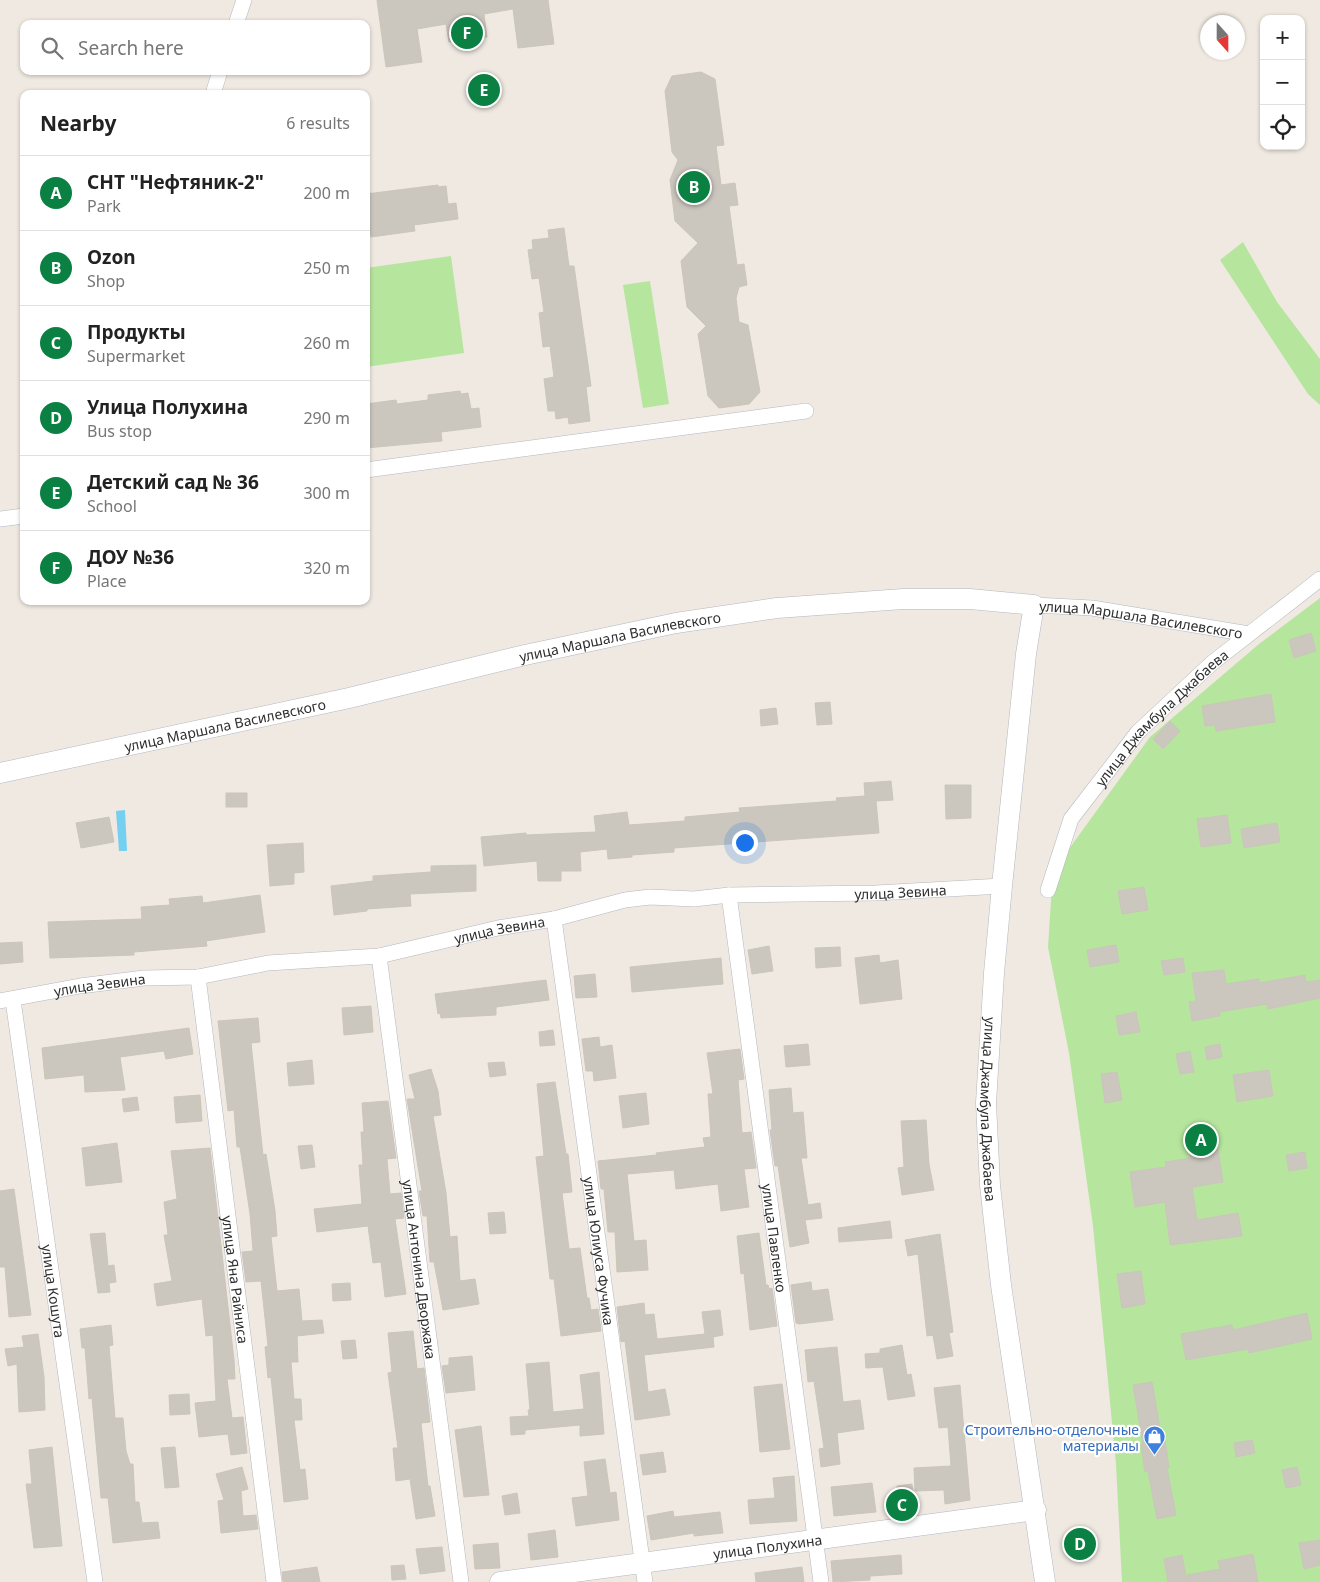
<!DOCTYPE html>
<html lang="en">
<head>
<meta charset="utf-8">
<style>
  body { margin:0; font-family:"Noto Sans",sans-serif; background:#f2f2f2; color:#222 }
  .controls { position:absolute; right:15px; top:15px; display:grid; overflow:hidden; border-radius:10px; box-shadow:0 1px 4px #0004 }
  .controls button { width:45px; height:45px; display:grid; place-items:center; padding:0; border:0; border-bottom:1px solid #e0e0e0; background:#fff; color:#222; font:25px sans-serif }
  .compass { position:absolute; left:1200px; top:15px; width:45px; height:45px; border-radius:50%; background:#fff; box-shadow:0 1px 4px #0004; rotate:159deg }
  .you { position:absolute; left:744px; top:842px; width:18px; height:18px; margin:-12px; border:4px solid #fff; border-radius:50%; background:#1a73e8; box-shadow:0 0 0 8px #1a73e833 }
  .badge { display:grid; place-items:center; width:32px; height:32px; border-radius:50%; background:#0b8043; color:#fff; font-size:16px; font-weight:700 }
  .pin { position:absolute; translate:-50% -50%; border:2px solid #fff; box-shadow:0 1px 5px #0006 }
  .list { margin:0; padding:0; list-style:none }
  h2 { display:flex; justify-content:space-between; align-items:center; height:65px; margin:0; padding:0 20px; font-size:21px }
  h2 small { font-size:16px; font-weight:400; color:#767676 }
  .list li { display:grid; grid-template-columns:32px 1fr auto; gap:15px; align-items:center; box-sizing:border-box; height:75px; padding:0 20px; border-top:1px solid #e0e0e0 }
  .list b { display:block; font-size:19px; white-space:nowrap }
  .list p { margin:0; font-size:16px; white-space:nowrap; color:#767676 }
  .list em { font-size:16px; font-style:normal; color:#767676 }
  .icon { flex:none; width:28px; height:28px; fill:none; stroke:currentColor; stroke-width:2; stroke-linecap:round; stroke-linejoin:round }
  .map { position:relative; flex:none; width:1320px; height:1582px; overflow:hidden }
  .search { position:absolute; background:#fff; box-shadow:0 1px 4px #0004; left:20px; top:20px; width:350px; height:55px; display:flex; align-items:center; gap:12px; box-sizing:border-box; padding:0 18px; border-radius:10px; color:#767676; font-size:19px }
  .panel { position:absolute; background:#fff; box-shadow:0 1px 4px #0004; left:20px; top:90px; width:350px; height:515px; border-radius:10px }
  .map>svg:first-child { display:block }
  .green { fill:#b6e59e }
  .water { fill:#75cff0 }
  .building { fill:#cbc7bf; stroke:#cbc5ba }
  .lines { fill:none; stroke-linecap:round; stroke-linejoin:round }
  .minor-casing { stroke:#b4b7c1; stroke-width:16 }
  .secondary-casing { stroke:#b4b7c1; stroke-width:21 }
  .minor { stroke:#fff; stroke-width:15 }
  .secondary { stroke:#fff; stroke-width:20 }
  .labels { text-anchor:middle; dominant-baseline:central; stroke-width:4.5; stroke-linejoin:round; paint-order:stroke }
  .street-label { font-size:14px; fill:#2e2e2e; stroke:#fff }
  .shop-label { font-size:14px; fill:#366cbe; stroke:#fff; text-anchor:end }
</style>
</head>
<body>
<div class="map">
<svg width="1320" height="1582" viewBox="0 0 1320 1582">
  <rect width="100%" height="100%" fill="#efe9e1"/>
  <g class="green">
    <path d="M1243 242 1277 302 1320 359V405L1308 394 1220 260Z"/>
    <path d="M451 256 464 353 366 367V268Z"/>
    <path d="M650 281 669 404 643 408 623 285Z"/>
    <path d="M1320 598V1582H1122L1116 1464 1093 1226 1069 1053 1048 947 1053 871 1150 737 1259 644Z"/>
  </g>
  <path class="water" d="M125 810 127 851H119L116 811Z"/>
  <g class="building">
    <path d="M377 0H548L554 44 518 48 513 9 484 14 487 37 449 42 446 24 417 29 422 62 386 67Z"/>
    <path d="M701 72 715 79 724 145 716 146 721 185 735 183 738 205 729 206 737 265 744 264 747 285 739 287 736 298 739 322 748 325 760 392 749 404 719 408 708 396 698 334 706 326 687 307 681 261 698 243 675 221 670 180 678 160 672 152 665 91 672 76Z"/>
    <path d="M438 185V187L446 186 448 204 456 203 458 219 414 225 415 231 371 237 370 231 366 232V194Z"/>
    <path d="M564 228 569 266H574L591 386 586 387 590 421 569 424 568 417 556 419 555 411H548L544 379 554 377 550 346 543 347 539 313 544 312 539 278 532 279 528 250 533 249 532 240 549 238 548 230Z"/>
    <path d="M460 391 461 394 468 393 471 409 479 408 481 427 441 432 442 441 366 448V404L396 400 397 404 428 400V395Z"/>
    <path d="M1311 633 1316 651 1294 658 1289 640Z"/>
    <path d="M1271 694 1275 722 1216 731 1215 725 1205 726 1202 706Z"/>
    <path d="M830 702 832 724 817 725 815 703Z"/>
    <path d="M776 708 778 724 761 726 760 710Z"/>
    <path d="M1170 721 1180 731 1163 749 1153 739Z"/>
    <path d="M891 781 893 800 876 801 879 833 674 848V852L632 855V857L608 859 607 849 580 852 581 871H561V881H538L537 861 484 866 481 837 526 833V835L596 832 594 816 627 812 629 825 685 821V817L740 812 739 808 837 801 836 798 865 796 864 783Z"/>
    <path d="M945 785H971V818L946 819Z"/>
    <rect x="226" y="793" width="21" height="14"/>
    <path d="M1227 815 1231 843 1201 847 1197 819Z"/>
    <path d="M109 817 114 842 81 848 76 823Z"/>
    <path d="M1277 823 1280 842 1244 848 1241 829Z"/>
    <path d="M303 843 304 872 294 873V884L270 886 267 845Z"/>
    <path d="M476 865V891L410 894 411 906 367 909V911L334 915 331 886 373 881V876L431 872V866Z"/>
    <path d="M1144 887 1148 910 1122 914 1118 891Z"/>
    <path d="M260 895 265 932 206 941 207 946 134 952V955L50 958 48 922 142 919 141 907 170 905 169 899 202 896 203 903Z"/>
    <path d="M22 942 23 962 0 964V943Z"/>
    <path d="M1116 945 1119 962 1090 967 1087 950Z"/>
    <path d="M769 946 773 971 752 974 748 950Z"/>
    <path d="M840 947 841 966 816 968 815 948Z"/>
    <path d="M879 955 880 963 898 960 902 999 860 1004 855 958Z"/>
    <path d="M721 958 723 984 632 992 630 967Z"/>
    <path d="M1183 958 1185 972 1164 975 1161 961Z"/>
    <path d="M1224 970 1226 984 1259 979V983L1305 975 1306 982 1320 980V998L1268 1009 1267 1004 1219 1012 1220 1016 1192 1021 1189 1002 1196 1001 1192 973Z"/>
    <path d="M595 974 597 997 576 998 574 976Z"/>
    <path d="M546 980 549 1000 496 1007V1015L441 1018 440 1013 438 1014 435 994Z"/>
    <path d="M371 1006 373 1032 344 1035 342 1008Z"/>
    <path d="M1136 1012 1140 1032 1119 1035 1116 1016Z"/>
    <path d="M258 1018 260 1042 251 1043 263 1155 266 1154 275 1211 277 1236 271 1237 277 1291 299 1289 302 1321 322 1320 324 1333 297 1336 298 1362H291L294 1399H301L302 1420H294L300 1470 305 1469 308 1499 284 1502 271 1377 268 1378 265 1347 268 1346 261 1281 246 1282 242 1252 253 1251 250 1214 240 1147H237L234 1110 228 1111 218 1021Z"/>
    <path d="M189 1028 193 1054 166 1059 164 1051 120 1057 125 1090 85 1092 84 1075 45 1079 42 1048Z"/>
    <path d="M553 1030 555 1045 540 1046 539 1032Z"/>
    <path d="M599 1037 600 1047 612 1045 616 1078 594 1081 593 1071H586L582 1039Z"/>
    <path d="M808 1044 810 1065 786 1067 784 1046Z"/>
    <path d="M1220 1044 1222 1057 1207 1060 1205 1047Z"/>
    <path d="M740 1049 744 1079 738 1080 742 1133 751 1132 756 1168 744 1169 749 1207 721 1211 718 1184 676 1189 674 1170 627 1174 634 1241 646 1240 648 1270 617 1272 615 1232H608L604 1189H601L598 1161 657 1155 656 1153 705 1147 703 1138 711 1137 708 1094H713L707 1053Z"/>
    <path d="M1190 1051 1194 1072 1180 1074 1176 1054Z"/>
    <path d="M312 1060 314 1084 289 1086 287 1063Z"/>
    <path d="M504 1062 506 1075 490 1077 488 1063Z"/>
    <path d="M431 1069 438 1091 441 1115 433 1116 446 1193 450 1237 457 1236 460 1281 475 1279 479 1304 443 1310 434 1262H430L427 1216H423L419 1191H422L407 1099H415L409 1075Z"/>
    <path d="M1269 1070 1273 1096 1237 1102 1233 1075Z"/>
    <path d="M1117 1072 1122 1100 1105 1103 1101 1074Z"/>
    <path d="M555 1082 566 1154H568L572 1192 562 1193 569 1249 580 1248 587 1298H589L591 1310 598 1309 601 1331 561 1336 554 1279H550L536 1157 544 1156 537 1084Z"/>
    <path d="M791 1088 793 1113 803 1112 807 1158H801L808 1205 820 1203 822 1218 805 1220 809 1243 790 1247 778 1166H775L770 1130H772L769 1090Z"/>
    <path d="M646 1093 649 1124 623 1128 619 1096Z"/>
    <path d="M200 1095 202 1121 176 1123 174 1097Z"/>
    <path d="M137 1097 139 1110 124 1112 122 1099Z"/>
    <path d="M388 1101 396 1158 387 1159 390 1194 401 1193 404 1218 395 1219 406 1294 385 1297 381 1262 373 1263 368 1226 317 1232 314 1209 362 1204 359 1165H363L361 1132H364L362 1103Z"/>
    <path d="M926 1120 929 1164 934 1190 902 1195 898 1168 904 1167 901 1121Z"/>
    <path d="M117 1143 122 1182 86 1186 82 1148Z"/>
    <path d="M1217 1144 1223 1182 1192 1187 1197 1220 1238 1213 1242 1236 1170 1245 1165 1202 1135 1207 1130 1172 1166 1167 1165 1162 1191 1158 1189 1148Z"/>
    <path d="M312 1145 315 1167 301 1169 298 1146Z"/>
    <path d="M210 1148 234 1360 235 1379H227L232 1418 243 1417 247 1453 231 1455 228 1434 199 1437 195 1403 216 1401 213 1335 206 1336 202 1299 157 1306 154 1284 172 1281 164 1235H168L164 1202 177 1199 171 1151Z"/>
    <path d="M1305 1152 1307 1168 1289 1171 1286 1155Z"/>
    <path d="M14 1189 31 1315 9 1317 5 1267H0V1191Z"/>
    <path d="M504 1212 506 1233 490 1234 488 1213Z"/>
    <path d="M890 1221 892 1238 839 1242 838 1228Z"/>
    <path d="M105 1233 108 1266 114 1265 116 1282 109 1283 110 1292 98 1293 90 1234Z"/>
    <path d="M759 1233 766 1285H768L769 1289 772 1288 777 1326 750 1330 744 1273 741 1274 737 1236Z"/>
    <path d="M940 1234 953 1332 949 1333 953 1356 937 1359 933 1335 927 1336 918 1254 908 1256 905 1240Z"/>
    <path d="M1141 1271 1145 1304 1122 1308 1117 1274Z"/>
    <path d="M811 1282 812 1291 828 1289 833 1320 799 1324 796 1323 791 1285Z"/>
    <path d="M350 1283 351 1300 333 1301 332 1284Z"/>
    <path d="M644 1303 645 1315 654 1314 657 1339 705 1334 702 1312 720 1310 723 1335 713 1337 714 1347 644 1355 648 1392 665 1389 670 1415 635 1420 625 1341 621 1342 617 1307Z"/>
    <path d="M1307 1313 1312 1339 1249 1353 1248 1349 1186 1360 1181 1334 1232 1325 1233 1330Z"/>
    <path d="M111 1325 113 1345 109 1346 115 1418H123L126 1451 130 1464H133L135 1502H139L142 1523 158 1522 160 1538 113 1543 108 1498H101L92 1398 89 1399 85 1348H82L80 1329Z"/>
    <path d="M413 1331 417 1369 424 1368 430 1422 421 1423 428 1486H430L435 1516 416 1519 410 1479 396 1481 393 1448H398L388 1373 392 1372 388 1333Z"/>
    <path d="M38 1334 44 1377 45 1410 19 1412 17 1364 8 1366 5 1349 24 1347 22 1336Z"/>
    <path d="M355 1340 357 1358 343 1359 341 1341Z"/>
    <path d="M902 1345 907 1375 911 1374 915 1396 888 1400 883 1367 866 1368 865 1354 880 1353V1349Z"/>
    <path d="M837 1347 843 1402 860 1400 864 1429 837 1433 840 1464 821 1467 819 1449 824 1448 814 1381 808 1382 805 1350Z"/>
    <path d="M472 1356 475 1390 446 1393 442 1366 449 1365V1358Z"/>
    <path d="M549 1362 553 1412 584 1409 580 1375 599 1372 604 1434 580 1436V1425L525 1430V1434L511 1435 510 1417 529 1416 528 1410H530L526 1364Z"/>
    <path d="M1152 1382 1162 1440H1165L1169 1468H1167L1176 1515 1157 1519 1148 1471 1145 1472 1141 1444H1143L1133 1385Z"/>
    <path d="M782 1384 790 1449 760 1452 754 1387Z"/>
    <path d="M960 1385 970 1500 945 1504 944 1490 915 1491 914 1468 951 1466 948 1427 939 1428 934 1388Z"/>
    <path d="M189 1394 190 1414 170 1415 169 1395Z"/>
    <path d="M481 1426 489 1495 464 1497 455 1430Z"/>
    <path d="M1252 1440 1255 1453 1236 1457 1234 1443Z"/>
    <path d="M52 1447 62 1546 34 1548 26 1484H32L29 1450Z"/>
    <path d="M175 1447 179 1487 165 1488 161 1448Z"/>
    <path d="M663 1452 666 1472 643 1475 640 1455Z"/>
    <path d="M605 1459 610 1493 616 1492 619 1520 576 1526 572 1498 588 1496 584 1462Z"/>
    <path d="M242 1467 248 1489 241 1491 243 1516 256 1515 258 1529 221 1533 218 1501 224 1500 216 1474Z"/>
    <path d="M1297 1467 1301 1485 1286 1488 1282 1470Z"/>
    <path d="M794 1476 797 1521 750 1524 748 1500 775 1498 773 1478Z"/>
    <path d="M872 1483 876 1512 834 1516 831 1487Z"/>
    <path d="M912 1484 915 1508 899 1510 897 1486Z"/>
    <path d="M517 1493 520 1513 505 1515 502 1496Z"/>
    <path d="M673 1511 674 1517 720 1512 723 1533 694 1536V1533L651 1540 647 1516Z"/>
    <path d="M555 1530 558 1557 531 1560 528 1534Z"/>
    <path d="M1320 1540V1565L1304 1569 1299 1543Z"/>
    <path d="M498 1543 500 1568 475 1569 473 1545Z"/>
    <path d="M442 1547 445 1571 420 1574 416 1549Z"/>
    <path d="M1253 1554 1258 1582H1188L1187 1575 1220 1569 1218 1561Z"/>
    <path d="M901 1555 902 1574 870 1576V1580L833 1582 831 1561Z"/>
    <path d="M1182 1555 1187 1582H1168L1164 1559Z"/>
    <path d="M404 1565 406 1579 392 1580 391 1566Z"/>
    <path d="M317 1567 320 1582H283L282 1572Z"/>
    <path d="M802 1567 804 1582H756L755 1573Z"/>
  </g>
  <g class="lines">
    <defs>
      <g id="minor">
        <path d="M236 24 244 0"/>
        <path d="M213 94 220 71"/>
        <path d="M366 470 806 411"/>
        <path d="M0 519 24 516"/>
        <path id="s1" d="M1034 605 1092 608 1249 634"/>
        <path id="s2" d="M1048 890 1071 819 1138 732 1212 663 1320 579"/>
        <path id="s3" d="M729 895 821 1582"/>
        <path id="s4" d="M554 919 645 1582"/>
        <path id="s5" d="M379 956 461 1582"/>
        <path id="s6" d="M198 977 274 1582"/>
        <path id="s7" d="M13 1000 95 1582"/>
        <path id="s8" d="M0 1001 80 986 144 978 198 977 268 963 379 956 498 928 554 919 625 900 650 897 694 899 729 895 876 893 1002 886"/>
      </g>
      <g id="secondary">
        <path id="s9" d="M0 773 349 698 525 655 676 623 777 608 903 599H970L1034 605 1026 654 1002 886 994 973 986 1103 990 1185 1001 1285 1045 1582"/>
        <path id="s10" d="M500 1582 1036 1510"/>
      </g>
    </defs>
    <use href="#minor" class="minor-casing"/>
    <use href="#secondary" class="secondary-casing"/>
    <use href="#minor" class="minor"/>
    <use href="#secondary" class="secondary"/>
  </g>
  <defs>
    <symbol id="shop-pin" viewBox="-11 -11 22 30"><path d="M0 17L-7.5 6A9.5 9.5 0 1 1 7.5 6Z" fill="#3f7fe0" stroke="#fff"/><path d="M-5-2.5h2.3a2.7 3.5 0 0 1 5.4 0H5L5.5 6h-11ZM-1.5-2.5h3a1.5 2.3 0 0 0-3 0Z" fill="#fff"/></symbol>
  </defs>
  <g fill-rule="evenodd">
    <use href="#shop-pin" x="1142" y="1424" width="25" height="34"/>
  </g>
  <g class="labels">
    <g class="street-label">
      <text stroke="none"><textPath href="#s1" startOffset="108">улица Маршала Василевского</textPath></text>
      <text stroke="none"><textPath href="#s9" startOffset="635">улица Маршала Василевского</textPath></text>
      <text stroke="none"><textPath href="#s2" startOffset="211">улица Джамбула Джабаева</textPath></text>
      <text stroke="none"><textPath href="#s9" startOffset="230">улица Маршала Василевского</textPath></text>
      <text stroke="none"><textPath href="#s8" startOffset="911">улица Зевина</textPath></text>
      <text stroke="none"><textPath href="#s8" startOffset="506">улица Зевина</textPath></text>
      <text stroke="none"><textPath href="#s8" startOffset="101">улица Зевина</textPath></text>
      <text stroke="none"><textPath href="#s9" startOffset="1559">улица Джамбула Джабаева</textPath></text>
      <text stroke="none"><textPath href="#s3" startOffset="346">улица Павленко</textPath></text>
      <text stroke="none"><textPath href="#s4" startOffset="335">улица Юлиуса Фучика</textPath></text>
      <text stroke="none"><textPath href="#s5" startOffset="316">улица Антонина Дворжака</textPath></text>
      <text stroke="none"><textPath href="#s6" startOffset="305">улица Яна Райниса</textPath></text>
      <text stroke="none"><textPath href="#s7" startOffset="294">улица Кошута</textPath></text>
      <text stroke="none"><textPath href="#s10" startOffset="270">улица Полухина</textPath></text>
    </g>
    <g class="shop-label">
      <text x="1139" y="1429">Строительно-отделочные<tspan x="1139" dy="16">материалы</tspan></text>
    </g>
  </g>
</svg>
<div class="controls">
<button>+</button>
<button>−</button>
<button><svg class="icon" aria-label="locate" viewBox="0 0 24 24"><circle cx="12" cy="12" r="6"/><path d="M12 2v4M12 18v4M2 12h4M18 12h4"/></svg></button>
</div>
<svg class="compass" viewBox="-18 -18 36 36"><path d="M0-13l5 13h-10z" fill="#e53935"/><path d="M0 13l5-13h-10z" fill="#767676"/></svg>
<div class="you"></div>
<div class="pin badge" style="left:1201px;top:1140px">A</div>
<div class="pin badge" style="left:694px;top:187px">B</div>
<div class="pin badge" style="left:902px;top:1505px">C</div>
<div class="pin badge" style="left:1080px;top:1544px">D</div>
<div class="pin badge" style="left:484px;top:90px">E</div>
<div class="pin badge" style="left:467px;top:33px">F</div>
<div class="search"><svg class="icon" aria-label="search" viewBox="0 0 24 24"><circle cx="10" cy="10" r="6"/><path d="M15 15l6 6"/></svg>Search here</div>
<section class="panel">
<h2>Nearby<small>6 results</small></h2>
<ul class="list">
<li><span class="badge">A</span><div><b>СНТ &quot;Нефтяник-2&quot;</b><p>Park</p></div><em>200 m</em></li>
<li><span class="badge">B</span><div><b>Ozon</b><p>Shop</p></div><em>250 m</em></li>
<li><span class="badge">C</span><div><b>Продукты</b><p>Supermarket</p></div><em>260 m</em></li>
<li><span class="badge">D</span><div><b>Улица Полухина</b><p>Bus stop</p></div><em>290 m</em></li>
<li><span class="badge">E</span><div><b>Детский сад № 36</b><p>School</p></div><em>300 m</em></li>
<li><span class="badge">F</span><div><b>ДОУ №36</b><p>Place</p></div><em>320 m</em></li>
</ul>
</section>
</div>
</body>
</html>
